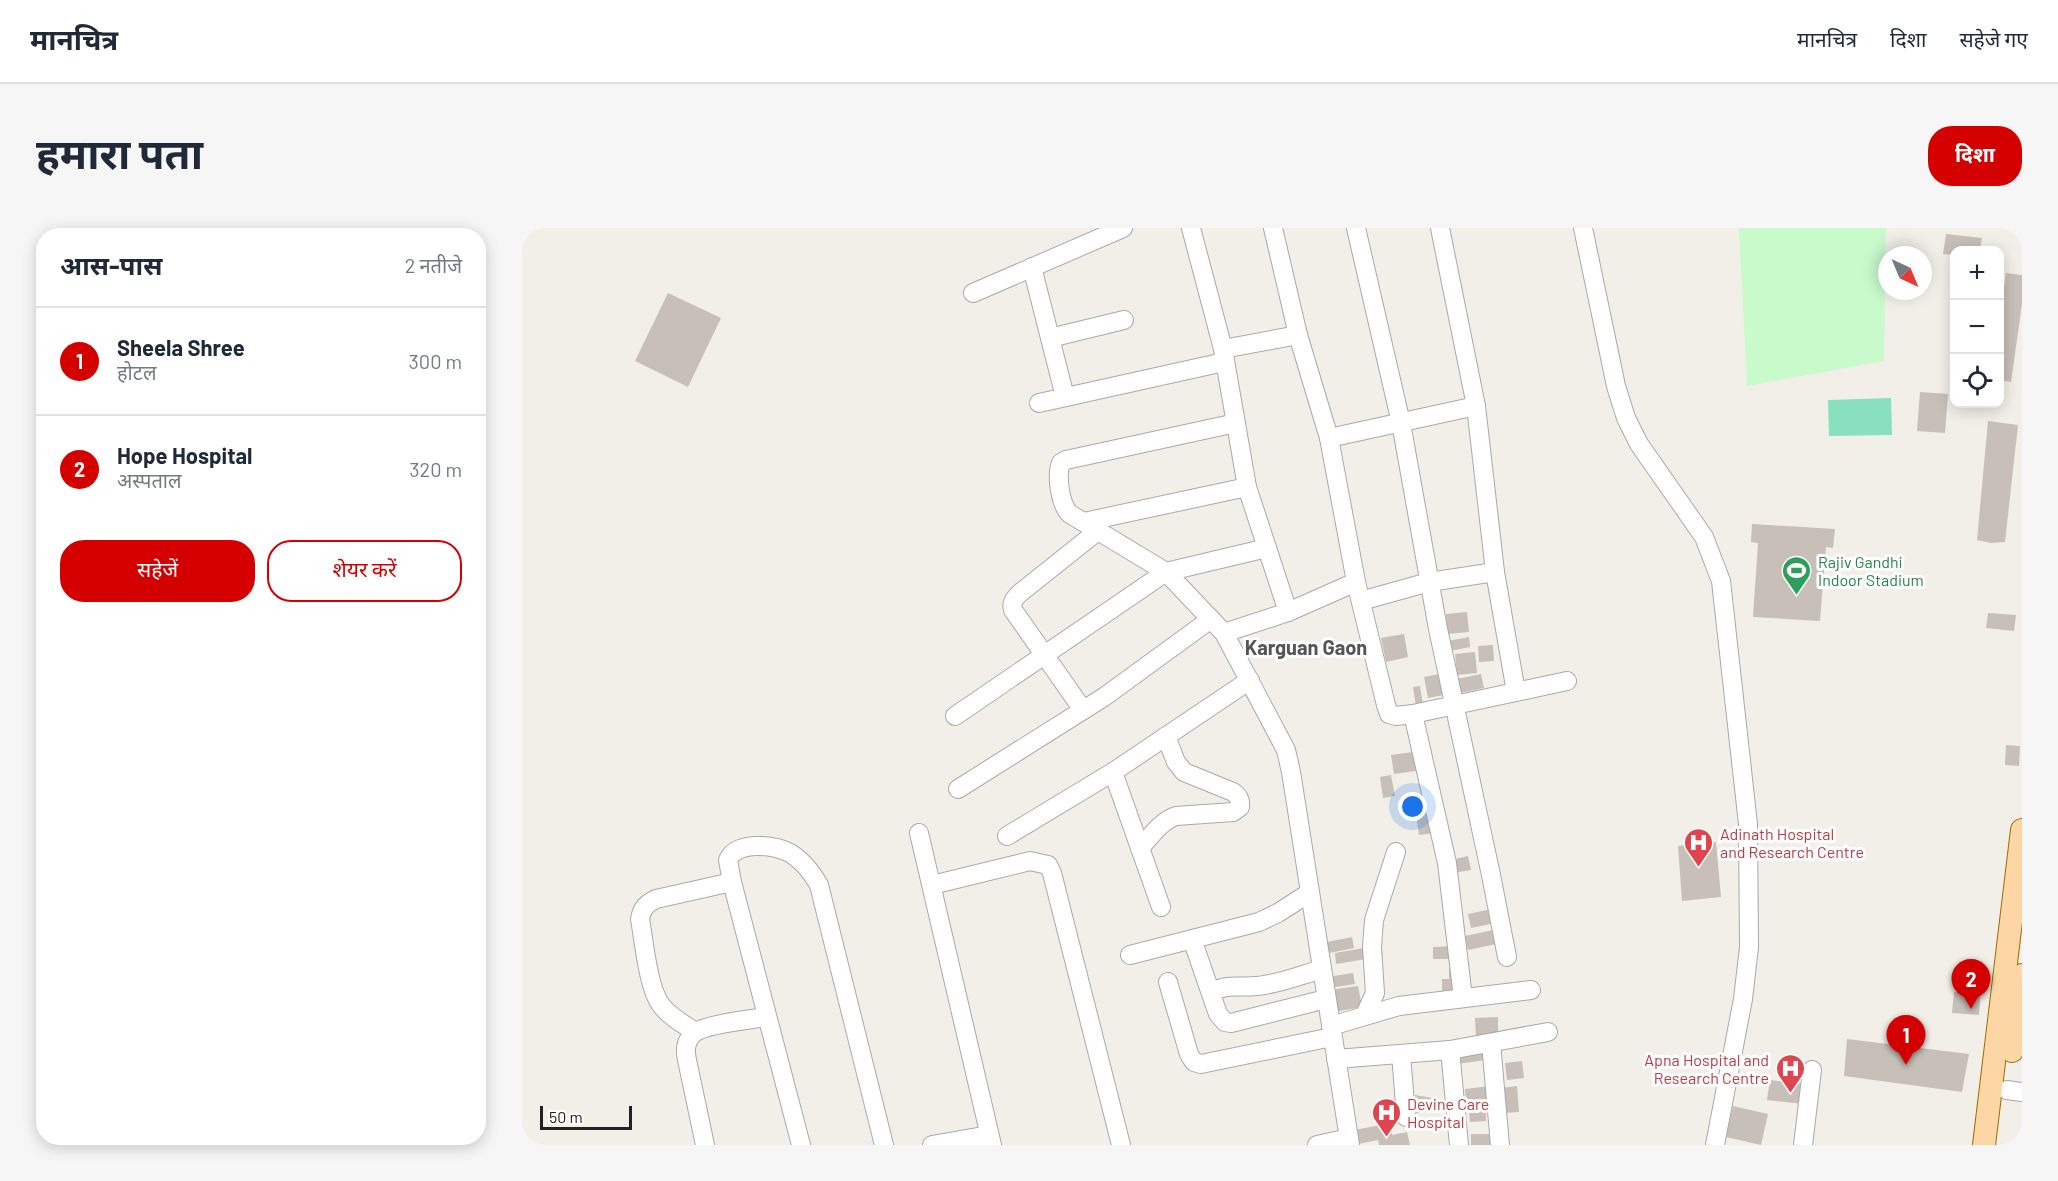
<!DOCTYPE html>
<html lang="hi">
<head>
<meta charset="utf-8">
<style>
  body { margin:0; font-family:Barlow,"Noto Sans Devanagari",sans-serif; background:#f6f6f7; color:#1f2937 }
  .controls { position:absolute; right:18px; top:18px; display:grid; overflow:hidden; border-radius:12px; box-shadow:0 3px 15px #0003 }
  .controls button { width:54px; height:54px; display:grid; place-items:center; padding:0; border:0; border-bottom:2px solid #e0e1e3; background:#fff; color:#1f2937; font:30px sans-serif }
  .compass { position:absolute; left:1356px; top:18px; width:54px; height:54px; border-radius:50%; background:#fff; box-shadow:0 3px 15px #0003; rotate:136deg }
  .scale { position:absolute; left:18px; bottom:15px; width:92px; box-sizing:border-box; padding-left:6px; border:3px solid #222; border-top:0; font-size:16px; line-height:21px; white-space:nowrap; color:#222; -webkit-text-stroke:4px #fff; paint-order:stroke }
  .you { position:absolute; left:891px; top:579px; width:21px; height:21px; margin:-15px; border:4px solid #fff; border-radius:50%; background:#1a73e8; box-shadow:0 0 0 9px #1a73e833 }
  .badge { display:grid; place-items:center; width:39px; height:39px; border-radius:50%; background:#d40000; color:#fff; font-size:20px; font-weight:700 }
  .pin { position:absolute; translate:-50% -50px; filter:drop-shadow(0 2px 3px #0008) }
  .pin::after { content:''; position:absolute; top:32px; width:21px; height:18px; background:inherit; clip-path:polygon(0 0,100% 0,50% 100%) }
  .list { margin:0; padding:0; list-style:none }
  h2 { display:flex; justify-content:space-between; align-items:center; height:78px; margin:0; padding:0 24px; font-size:26px }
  h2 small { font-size:20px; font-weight:400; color:#747a83 }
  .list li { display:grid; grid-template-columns:39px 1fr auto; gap:18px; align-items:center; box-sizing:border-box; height:108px; padding:0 24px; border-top:2px solid #e0e1e3 }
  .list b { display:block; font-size:22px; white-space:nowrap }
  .list p { margin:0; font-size:20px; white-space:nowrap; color:#747a83 }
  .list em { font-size:20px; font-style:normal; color:#747a83 }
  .actions { display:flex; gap:12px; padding:18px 24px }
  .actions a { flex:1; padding:14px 0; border:2px solid #d40000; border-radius:24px; text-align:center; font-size:21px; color:#d40000 }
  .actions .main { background:#d40000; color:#fff }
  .icon { flex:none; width:33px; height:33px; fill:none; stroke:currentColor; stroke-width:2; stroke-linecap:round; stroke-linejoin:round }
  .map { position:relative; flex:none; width:1500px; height:917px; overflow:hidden; border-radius:24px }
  header { display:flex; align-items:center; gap:36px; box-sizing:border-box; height:84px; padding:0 30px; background:#fff; border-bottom:2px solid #e0e1e3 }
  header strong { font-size:28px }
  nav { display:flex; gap:33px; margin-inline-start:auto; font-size:21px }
  .intro { display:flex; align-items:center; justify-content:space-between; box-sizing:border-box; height:144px; padding:0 36px }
  h1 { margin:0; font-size:42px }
  .button { padding:15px 27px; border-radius:24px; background:#d40000; color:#fff; font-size:21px; font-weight:700 }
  main { display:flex; gap:36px; padding:0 36px }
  aside { flex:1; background:#fff; border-radius:24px; box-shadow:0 3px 15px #0003 }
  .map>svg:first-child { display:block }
  .park { fill:#c8facc }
  .pitch { fill:#88e0be }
  .building { fill:#c7bfb8 }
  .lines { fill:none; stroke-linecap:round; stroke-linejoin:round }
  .minor-casing { stroke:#a9a9a9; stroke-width:20 }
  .major-casing { stroke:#a06b00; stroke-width:24 }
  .minor { stroke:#fff; stroke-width:18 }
  .major { stroke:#fcd6a4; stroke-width:22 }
  .labels { text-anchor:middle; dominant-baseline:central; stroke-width:6; stroke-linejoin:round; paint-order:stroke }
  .leisure-label { font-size:16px; fill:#27864d; stroke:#fff; text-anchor:start }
  .health-label { font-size:16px; fill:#be3a42; stroke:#fff; text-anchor:start }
  .quarter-label { font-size:20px; font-weight:bold; fill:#555; stroke:#fff }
</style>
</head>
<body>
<header>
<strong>मानचित्र</strong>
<nav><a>मानचित्र</a><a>दिशा</a><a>सहेजे गए</a></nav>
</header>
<div class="intro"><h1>हमारा पता</h1><a class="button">दिशा</a></div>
<main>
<aside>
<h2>आस-पास<small>2 नतीजे</small></h2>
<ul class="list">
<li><span class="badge">1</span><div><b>Sheela Shree</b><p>होटल</p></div><em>300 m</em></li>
<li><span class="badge">2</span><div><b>Hope Hospital</b><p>अस्पताल</p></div><em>320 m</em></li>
</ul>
<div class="actions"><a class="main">सहेजें</a><a>शेयर करें</a></div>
</aside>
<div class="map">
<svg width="1500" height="917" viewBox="0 0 1500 917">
  <rect width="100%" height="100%" fill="#f2efe9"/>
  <path class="park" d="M1217 0H1364L1362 133 1225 158Z"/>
  <path class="pitch" d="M1369 170 1370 207 1307 208 1306 172Z"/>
  <g class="building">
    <path d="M1424 6 1460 10 1458 22H1432V27L1421 26Z"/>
    <path d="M1484 45 1500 47V76L1489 154 1478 152V88Z"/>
    <path d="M146 65 199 90 166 159 113 133Z"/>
    <path d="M1398 164 1426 166 1423 205 1395 203Z"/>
    <path d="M1466 193 1496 197 1483 314 1469 315 1455 312Z"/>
    <path d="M1230 296 1313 301 1311 320 1304 319 1298 393 1231 389 1236 315 1229 314Z"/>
    <path d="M945 384 947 404 926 406 924 386Z"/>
    <path d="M1466 385 1494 387 1492 403 1464 400Z"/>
    <path d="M882 406 886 429 864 434 859 410Z"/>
    <path d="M947 409 948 419 928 423 926 413Z"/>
    <path d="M971 417 972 433 957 434 956 418Z"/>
    <path d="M953 424 955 445 935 447 933 426Z"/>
    <path d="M923 445 927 466 906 470 902 449Z"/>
    <path d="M959 446 962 460 938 465 935 451Z"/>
    <path d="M898 458 901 477 894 478 891 459Z"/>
    <path d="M1484 517 1498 518 1497 538 1483 537Z"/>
    <path d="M898 523 901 542 872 546 869 527Z"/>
    <path d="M869 547 873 568 861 570 858 549Z"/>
    <path d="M906 570 912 605 897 607 892 573Z"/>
    <path d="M1194 614 1199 669 1160 673 1156 618Z"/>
    <path d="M946 628 949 642 931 645 929 632Z"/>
    <path d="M970 681 973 695 949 700 946 686Z"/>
    <path d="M971 702 974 716 946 722 943 708Z"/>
    <path d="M830 709 832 720 802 726 800 715Z"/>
    <path d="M933 718V731H911V719Z"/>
    <path d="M842 720 844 731 814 736 813 725Z"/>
    <path d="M927 740H936V765H920V751H927Z"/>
    <path d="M1446 744 1460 745 1457 787 1430 785 1432 764 1445 765Z"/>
    <path d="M831 745 833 756 807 760 805 749Z"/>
    <path d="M836 758 840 779 812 784 808 762Z"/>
    <path d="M976 789V810L954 811 953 790Z"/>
    <path d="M1325 811 1447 826 1440 864 1322 848Z"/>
    <path d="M961 821 963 832 935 836 933 826Z"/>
    <path d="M1000 833 1002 850 985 852 983 835Z"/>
    <path d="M1248 852 1283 856 1281 876 1245 872Z"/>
    <path d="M968 858 969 872 944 875 943 861Z"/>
    <path d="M995 858 997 884 981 885 979 860Z"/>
    <path d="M893 867 911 870 909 883 891 886Z"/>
    <path d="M1211 878 1246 886 1239 917 1204 909Z"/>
    <path d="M964 883V893L948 894 947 884Z"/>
    <path d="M868 895 870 907 885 904 888 917H857L856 912 836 916 833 902Z"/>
    <rect x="949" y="906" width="26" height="11"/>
  </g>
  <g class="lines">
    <defs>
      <g id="minor">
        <path d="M669 0 701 121 725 259 766 384"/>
        <path d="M834 0 879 195 916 401 969 647 985 729"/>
        <path d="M918 0 954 178 973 344 994 464"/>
        <path d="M1061 0 1094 158 1104 190 1117 216 1182 309 1199 353 1226 596 1227 719 1221 771 1193 917"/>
        <path d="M510 39 543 169"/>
        <path d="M451 65 601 0"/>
        <path d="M528 110 602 92"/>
        <path d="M701 121 776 107"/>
        <path d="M517 175 702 134"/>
        <path d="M714 195 544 232 539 235C534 247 538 277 548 286L644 344 702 405 764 522 769 544 828 917"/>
        <path d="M807 210 954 178"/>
        <path d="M562 294 725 259"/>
        <path d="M834 354 864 477 867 486 874 488 891 486 925 635 941 770"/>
        <path d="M839 373 907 354 973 344"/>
        <path d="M702 405 766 384 834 354 807 210 776 107 751 0"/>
        <path d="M561 482 491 382C489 374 492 371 498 365L577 302"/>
        <path d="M891 486 1045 453"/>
        <path d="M433 488 644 344 745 320"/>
        <path d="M436 561 582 469 689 391"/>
        <path d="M397 605 470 917"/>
        <path d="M485 608 591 544"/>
        <path d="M618 620C629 608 639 593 654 588L711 584 718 579C719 572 717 568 711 564L662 544 654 534 644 508"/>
        <path d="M410 657 508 633 526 637 530 645 599 917"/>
        <path d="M639 679 591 544 728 452"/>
        <path d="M670 711 696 786 703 794 709 795 804 771"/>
        <path d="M608 727 737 694 756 685 787 665"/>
        <path d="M646 754 667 826 672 834 679 836 810 809"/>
        <path d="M689 764C710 755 715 760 735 758 757 756 779 747 800 741"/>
        <path d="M843 787 853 765 850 719 852 692 874 624"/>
        <path d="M809 798 877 778 1009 762"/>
        <path d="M172 803C161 796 148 789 139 777 126 760 122 713 118 691 120 680 124 676 134 671L210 654"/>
        <path d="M969 815 978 917"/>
        <path d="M928 822 937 917"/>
        <path d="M879 826 884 889"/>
        <path d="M814 831 928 822 1026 804"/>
        <path d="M1485 862 1500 864"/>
        <path d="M183 917 165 832C163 822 163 814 171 806 179 797 230 791 244 789"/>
        <path d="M279 917 210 654 206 632C214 613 252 616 268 625 280 632 290 645 297 657L362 917"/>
        <path d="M410 917 467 907"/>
        <path d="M795 917 827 910"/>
        <path d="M1281 917 1290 842"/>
      </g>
      <g id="major">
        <path d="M1490 823 1500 747"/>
        <path d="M1462 917 1500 602"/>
      </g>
    </defs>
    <use href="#minor" class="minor-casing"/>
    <use href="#major" class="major-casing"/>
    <use href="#minor" class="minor"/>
    <use href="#major" class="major"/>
  </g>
  <defs>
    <symbol id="stadium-pin" viewBox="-11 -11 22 30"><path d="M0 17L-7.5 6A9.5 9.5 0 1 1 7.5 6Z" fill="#2e9e5b" stroke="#fff"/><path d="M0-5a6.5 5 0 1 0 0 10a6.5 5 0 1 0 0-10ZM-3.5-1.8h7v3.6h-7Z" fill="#fff"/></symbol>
    <symbol id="hospital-pin" viewBox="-11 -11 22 30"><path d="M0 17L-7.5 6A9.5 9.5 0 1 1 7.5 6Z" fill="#e0444e" stroke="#fff"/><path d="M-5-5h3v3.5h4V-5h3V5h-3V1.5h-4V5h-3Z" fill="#fff"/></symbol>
  </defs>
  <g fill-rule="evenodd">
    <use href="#stadium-pin" x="1258" y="326" width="33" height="45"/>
    <use href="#hospital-pin" x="1160" y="598" width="33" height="45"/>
    <use href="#hospital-pin" x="1252" y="824" width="33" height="45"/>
    <use href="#hospital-pin" x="848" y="868" width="33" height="45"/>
  </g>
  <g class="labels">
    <g class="leisure-label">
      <text x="1296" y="333">Rajiv Gandhi<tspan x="1296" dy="18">Indoor Stadium</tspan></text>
    </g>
    <g class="health-label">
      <text x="1198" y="605">Adinath Hospital<tspan x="1198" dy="18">and Research Centre</tspan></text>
      <text x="1247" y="831" text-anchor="end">Apna Hospital and<tspan x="1247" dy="18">Research Centre</tspan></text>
      <text x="885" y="875">Devine Care<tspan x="885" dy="18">Hospital</tspan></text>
    </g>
    <g class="quarter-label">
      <text x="784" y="419">Karguan Gaon</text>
    </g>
  </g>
</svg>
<div class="controls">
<button>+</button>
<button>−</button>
<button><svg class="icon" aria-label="locate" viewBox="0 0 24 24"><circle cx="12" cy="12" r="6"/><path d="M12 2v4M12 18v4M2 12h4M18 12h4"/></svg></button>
</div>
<svg class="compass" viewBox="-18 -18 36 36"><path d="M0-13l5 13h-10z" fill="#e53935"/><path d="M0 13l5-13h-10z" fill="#747a83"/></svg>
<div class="scale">50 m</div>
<div class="you"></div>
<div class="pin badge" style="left:1384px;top:837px">1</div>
<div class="pin badge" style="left:1449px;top:781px">2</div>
</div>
</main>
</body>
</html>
